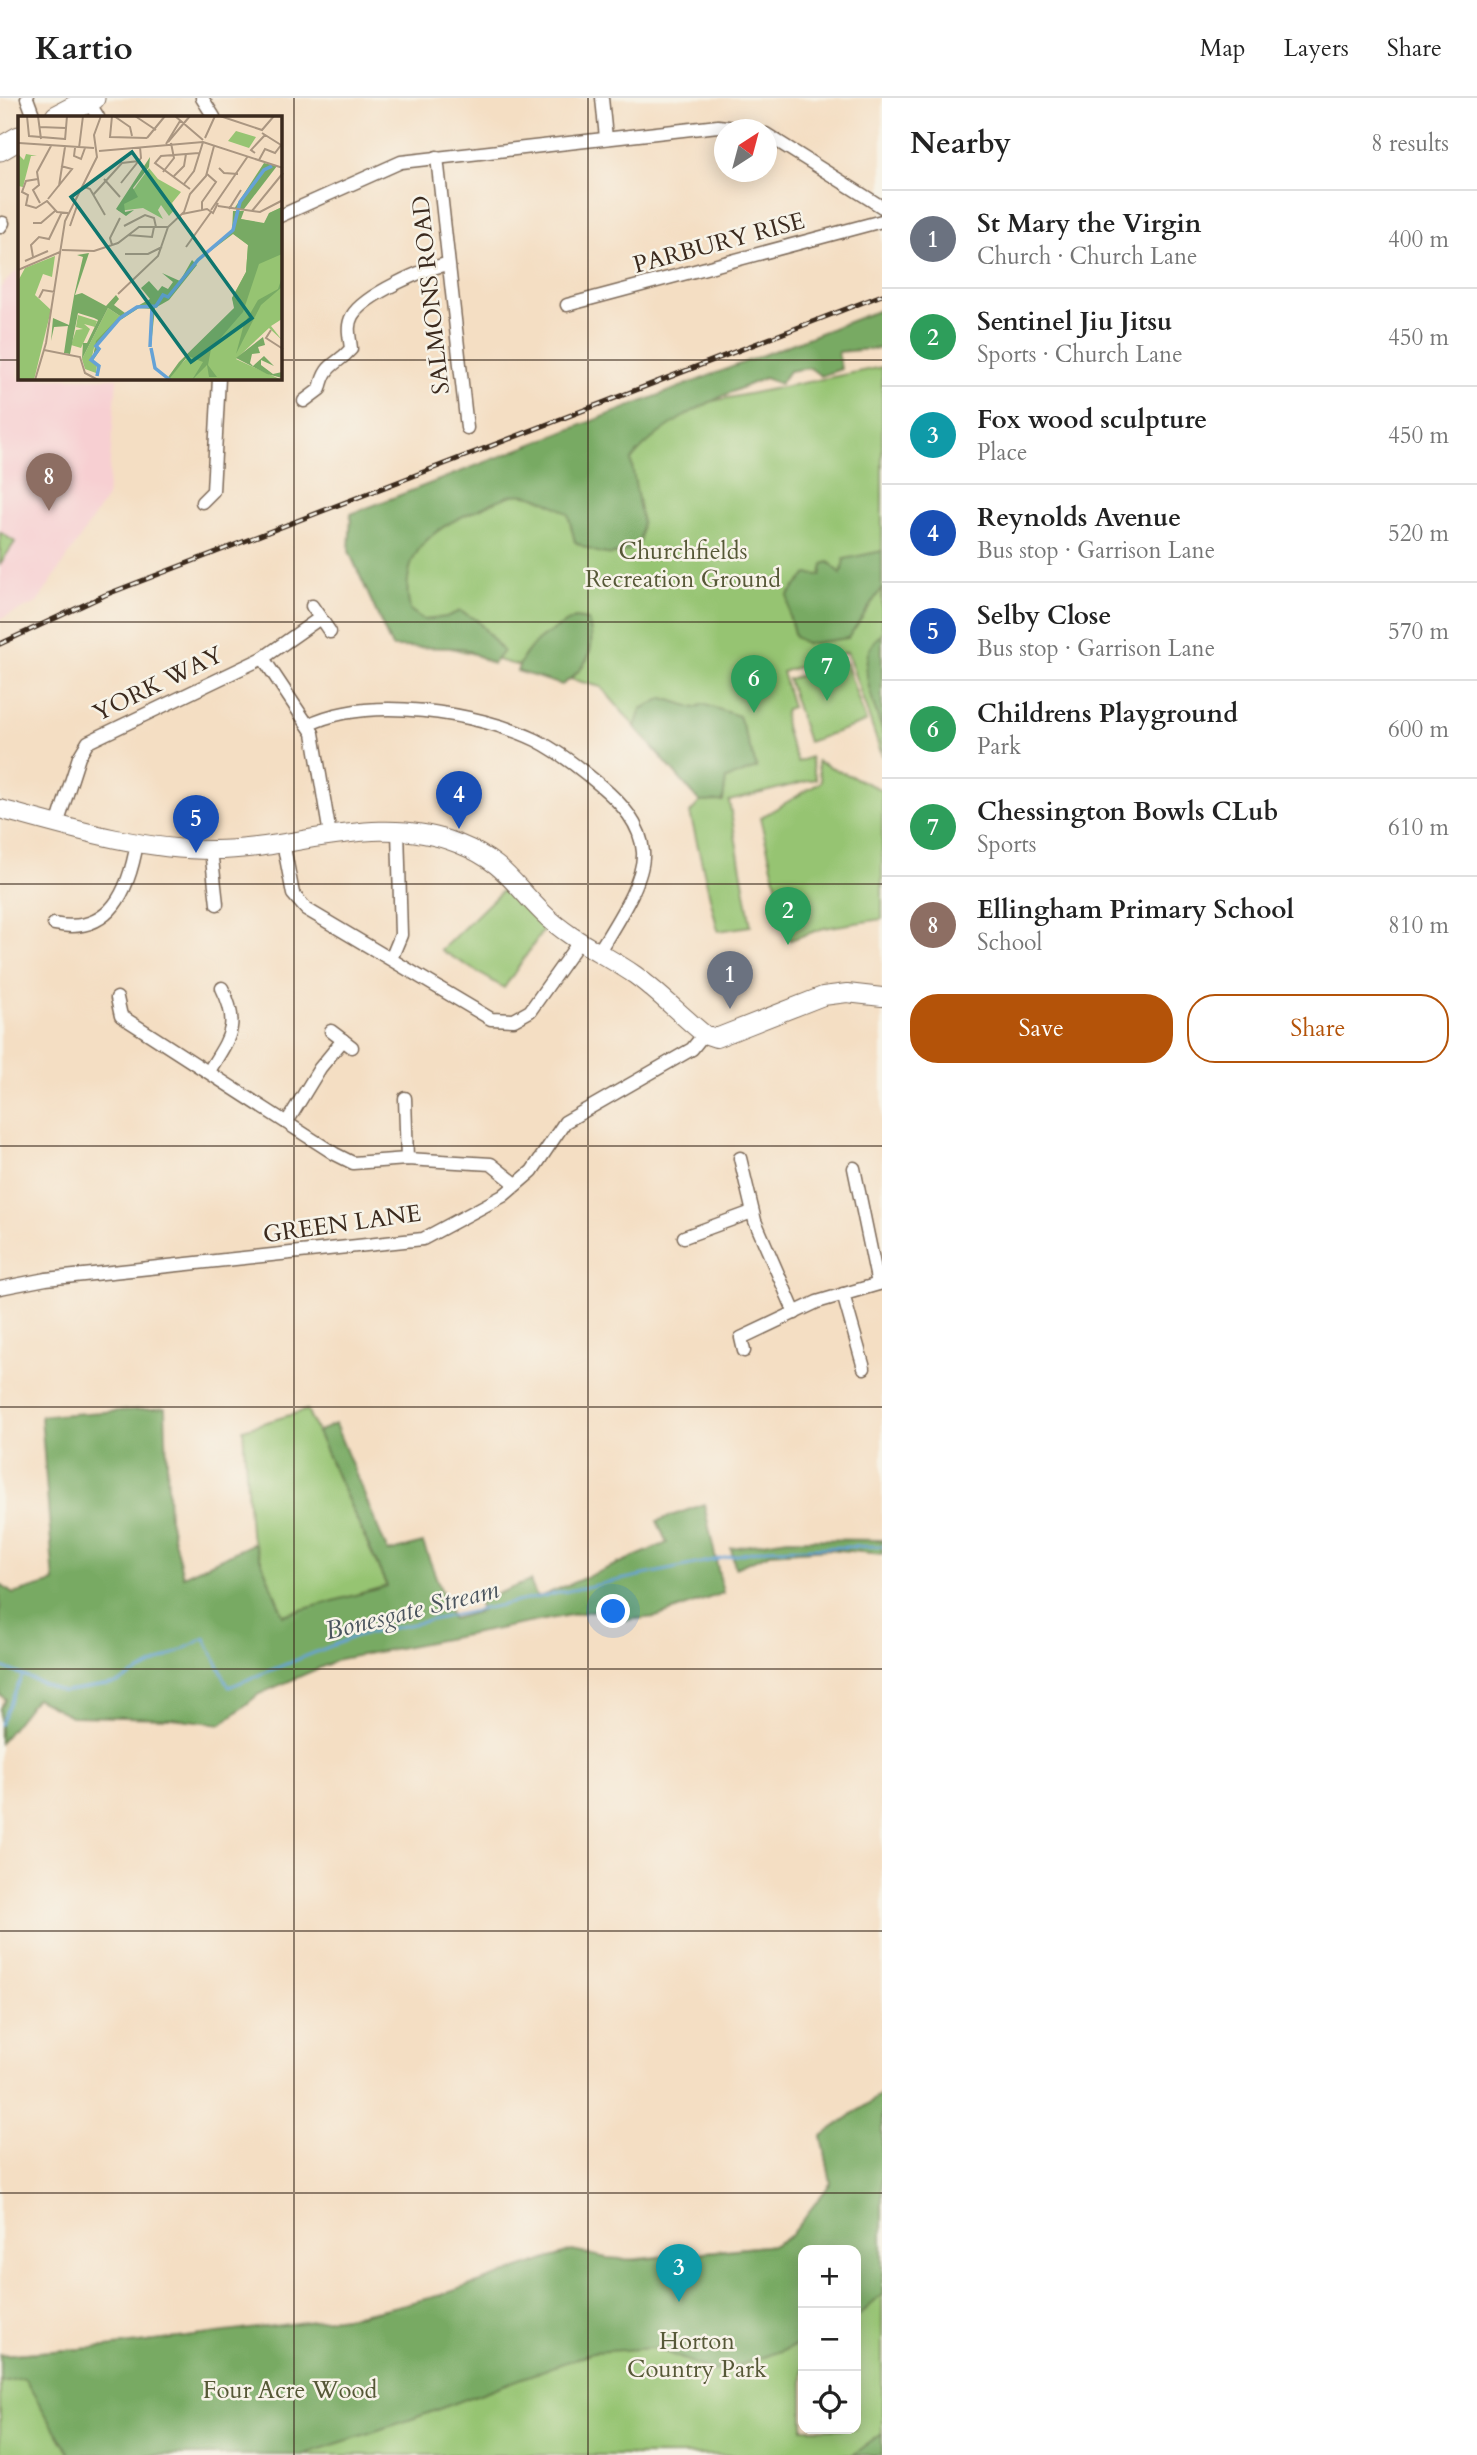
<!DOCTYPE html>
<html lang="en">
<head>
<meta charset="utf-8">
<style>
  body { margin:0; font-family:Cardo,serif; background:#f2f2f2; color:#222 }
  .controls { position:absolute; right:21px; bottom:21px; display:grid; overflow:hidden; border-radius:14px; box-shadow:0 4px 18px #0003 }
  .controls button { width:63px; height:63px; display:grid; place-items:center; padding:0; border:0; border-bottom:2px solid #e0e0e0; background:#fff; color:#222; font:35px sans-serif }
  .compass { position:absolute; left:714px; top:21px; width:63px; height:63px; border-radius:50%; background:#fff; box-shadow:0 4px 18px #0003; rotate:36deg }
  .you { position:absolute; left:614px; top:1514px; width:24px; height:24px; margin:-18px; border:5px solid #fff; border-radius:50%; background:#1a73e8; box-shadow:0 0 0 10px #1a73e833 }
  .badge { display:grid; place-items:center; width:46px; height:46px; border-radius:50%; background:#b45309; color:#fff; font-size:23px; font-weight:700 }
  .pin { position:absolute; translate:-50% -58px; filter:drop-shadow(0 2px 4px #0008) }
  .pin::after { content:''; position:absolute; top:37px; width:24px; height:21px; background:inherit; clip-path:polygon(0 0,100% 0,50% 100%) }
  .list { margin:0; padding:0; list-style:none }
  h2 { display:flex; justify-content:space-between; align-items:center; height:91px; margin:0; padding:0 28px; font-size:30px }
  h2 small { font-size:23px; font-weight:400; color:#767676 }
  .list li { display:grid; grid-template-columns:46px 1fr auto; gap:21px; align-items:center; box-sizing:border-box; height:98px; padding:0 28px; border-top:2px solid #e0e0e0 }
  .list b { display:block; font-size:26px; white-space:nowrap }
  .list p { margin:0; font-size:23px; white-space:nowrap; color:#767676 }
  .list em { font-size:23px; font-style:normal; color:#767676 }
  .actions { display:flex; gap:14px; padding:21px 28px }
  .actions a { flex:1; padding:16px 0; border:2px solid #b45309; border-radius:28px; text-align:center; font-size:24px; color:#b45309 }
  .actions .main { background:#b45309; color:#fff }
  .icon { flex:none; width:38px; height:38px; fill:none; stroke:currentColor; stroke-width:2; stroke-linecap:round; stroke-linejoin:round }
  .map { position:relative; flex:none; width:882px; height:2357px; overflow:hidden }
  header { display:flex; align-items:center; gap:42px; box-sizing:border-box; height:98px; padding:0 35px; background:#fff; border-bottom:2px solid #e0e0e0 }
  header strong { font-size:33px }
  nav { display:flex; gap:38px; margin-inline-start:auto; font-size:24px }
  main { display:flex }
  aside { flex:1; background:#fff }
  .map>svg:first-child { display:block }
  .built { fill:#f7cfd2 }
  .green { fill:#96c472; stroke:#687748; stroke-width:2; fill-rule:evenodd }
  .forest { fill:#78aa64; stroke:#5a6a41; stroke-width:2 }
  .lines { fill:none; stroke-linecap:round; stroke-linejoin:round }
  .stream { stroke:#65a2d6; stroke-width:2.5 }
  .street-casing { stroke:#7c6958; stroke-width:15 }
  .secondary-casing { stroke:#7c6958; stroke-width:20 }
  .highway-casing { stroke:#7c6958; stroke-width:25 }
  .street { stroke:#fff; stroke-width:12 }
  .secondary { stroke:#fff; stroke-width:18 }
  .highway { stroke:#fff; stroke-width:23 }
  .rail-casing { stroke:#3b2a1e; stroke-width:5 }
  .rail { stroke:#f7f3e8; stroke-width:2.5; stroke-dasharray:8; stroke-linecap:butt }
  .grid { fill:none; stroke:#3b2a1e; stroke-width:2; stroke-opacity:0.55 }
  .labels { text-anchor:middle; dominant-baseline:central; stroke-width:5; stroke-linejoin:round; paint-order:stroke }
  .street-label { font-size:24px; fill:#3b2a1e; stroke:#f7f3e8 }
  .park-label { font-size:24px; fill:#565837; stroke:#f7f3e8 }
  .water-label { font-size:26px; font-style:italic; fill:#4a545e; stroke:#f7f3e8 }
  .inset-river { fill:none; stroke:#65a2d6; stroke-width:3.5 }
  .inset-road { fill:none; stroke:#aa9681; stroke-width:2 }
  .view { fill:#0f766e; fill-opacity:0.15; stroke:#0f766e; stroke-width:3.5 }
  .inset-edge { fill:none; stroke:#3b2a1e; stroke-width:3.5 }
</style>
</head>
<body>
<header>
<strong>Kartio</strong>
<nav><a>Map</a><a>Layers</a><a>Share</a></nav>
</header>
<main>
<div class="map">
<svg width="882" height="2357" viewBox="0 0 882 2357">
  <rect width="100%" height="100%" fill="#f7f3e8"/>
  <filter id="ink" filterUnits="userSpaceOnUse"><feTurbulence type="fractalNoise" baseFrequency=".0143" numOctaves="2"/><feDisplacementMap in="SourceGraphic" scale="14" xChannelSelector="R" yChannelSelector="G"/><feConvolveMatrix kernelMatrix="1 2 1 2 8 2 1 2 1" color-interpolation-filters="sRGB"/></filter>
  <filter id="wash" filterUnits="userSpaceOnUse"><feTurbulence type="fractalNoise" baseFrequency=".00686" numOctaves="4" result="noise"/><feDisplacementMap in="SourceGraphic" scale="28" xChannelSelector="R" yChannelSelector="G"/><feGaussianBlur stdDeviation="1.57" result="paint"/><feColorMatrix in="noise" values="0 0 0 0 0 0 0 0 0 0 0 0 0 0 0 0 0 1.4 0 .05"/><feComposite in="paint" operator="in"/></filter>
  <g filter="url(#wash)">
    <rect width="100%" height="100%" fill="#f4dec3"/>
    <path class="built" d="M19 170V280H117L107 399 37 505 0 521V190Z"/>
    <g class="green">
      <path d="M882 269V658L847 554 782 574 792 609 786 611C780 627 792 649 798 664L810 659 816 681 729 703 751 828 718 833 690 715 700 704 601 589 447 549H392L349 453 703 305Z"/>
      <path d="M0 434 15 444 0 466Z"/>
      <path d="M846 565 866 624 808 644 788 581Z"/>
      <path d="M817 663 882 692V821L824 830 790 842 760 720 821 684Z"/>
      <path d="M509 786 546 828 504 890 441 852Z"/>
      <path d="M307 1312 387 1489 283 1517 250 1434 243 1331Z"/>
      <path d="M882 1996V2357H0V2257L107 2249 330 2222 617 2163 774 2147 791 2137 831 2085 822 2038ZM803 2152H856V2331H803Z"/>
    </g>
    <g class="forest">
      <path d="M882 211V250L838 254 841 271 821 278 810 270 789 273 780 286 765 280C718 299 663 323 631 362L642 424 640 443C619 464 598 457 575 444L568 416C553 406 532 394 513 397 501 400 488 407 477 412 430 431 398 456 410 512L424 522 446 519 460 513 477 522 503 553 493 566 463 550 392 549 349 453 351 416Z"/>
      <path d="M882 453V490L848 540 807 546 795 539 789 517 788 497 807 476 821 477 823 466 829 464 841 476 844 461Z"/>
      <path d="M575 520 588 522C598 553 586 570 562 587L517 573C527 544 549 534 575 520Z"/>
      <path d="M882 536V632C873 604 852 555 882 536Z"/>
      <path d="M663 600 695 610 703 606 739 618 757 670 726 681 723 703 700 704 635 629 641 611Z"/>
      <path d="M165 1310 169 1421 183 1478 254 1445 283 1517 387 1488 317 1334 335 1326 388 1454 423 1445 452 1521 481 1513 478 1503 530 1483 537 1500 667 1445 657 1423 704 1406 723 1495 656 1519 626 1522 607 1510 340 1561 259 1596 222 1626 171 1620 71 1618 36 1600 0 1645V1610L6 1601 0 1597V1486L13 1496 54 1484 41 1318Z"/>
      <path d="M788 1441 882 1442V1456L828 1451 770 1455 735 1470 731 1450Z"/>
      <path d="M882 1996V2197L856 2220V2152H803V2245L735 2269 713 2273 655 2250 593 2254 412 2321 302 2357H70L24 2280 0 2284V2257L107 2249 361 2217 441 2197 572 2153 607 2160 636 2162 774 2147 789 2139 831 2085 822 2038Z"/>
      <path d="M882 2336V2357H853Z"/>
    </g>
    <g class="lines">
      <g class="stream">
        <path d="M0 1568 63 1594 116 1586 205 1540 229 1589 356 1538 766 1451 882 1448"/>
        <path d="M0 1626 22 1579"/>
      </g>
    </g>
  </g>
  <g filter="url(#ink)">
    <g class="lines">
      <defs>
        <g id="street">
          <path d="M27 0 34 19"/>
          <path d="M202 0 214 19"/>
          <path d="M602 0 606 40"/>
          <path d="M88 3 98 19"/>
          <path d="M766 36 882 109"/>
          <path d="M437 59 467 330"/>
          <path d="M280 118 401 64 718 28 754 32"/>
          <path d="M0 129 3 125"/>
          <path d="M567 207 882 123"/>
          <path d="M304 303 320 291C326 264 335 269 351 251 350 239 346 229 352 218 364 197 425 170 448 166"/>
          <path d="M202 404 213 393 219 280"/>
          <path d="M312 508 330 534"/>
          <path d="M263 560 313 635 330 737"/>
          <path d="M308 627C368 597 477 614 536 642 560 654 581 671 601 688 621 705 641 726 643 754 645 784 613 829 598 855"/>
          <path d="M57 727 79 659 88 644 263 560 320 520"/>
          <path d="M283 744 293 796 306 811 491 921 514 922 530 913 579 844"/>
          <path d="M211 752 217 806"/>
          <path d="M54 826C111 838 129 791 137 745"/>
          <path d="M391 861 401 837 398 732"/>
          <path d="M117 900 121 918 335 1056 353 1065 407 1061 491 1066 516 1086"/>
          <path d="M331 933 352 949"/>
          <path d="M209 973C229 940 241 928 222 890"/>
          <path d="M405 1000 407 1061"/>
          <path d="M287 1024 320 970 343 942"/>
          <path d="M740 1060 755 1123 795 1215"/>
          <path d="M854 1070 878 1186"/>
          <path d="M684 1139 752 1114"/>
          <path d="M0 1190 46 1181 423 1141 503 1098 532 1073 565 1024 692 951 704 936"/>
          <path d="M843 1196 864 1270"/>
          <path d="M744 1253 741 1240 817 1204 882 1185"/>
        </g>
        <path id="secondary" d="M0 711C69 730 141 752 213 752 296 752 378 713 459 746 504 764 512 785 543 815 570 842 605 856 635 877 660 895 680 917 704 936L716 940 823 898 847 895 882 899"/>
        <g id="highway">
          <path d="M57 19 93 0"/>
          <path d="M0 51 19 40"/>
        </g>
      </defs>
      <use href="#street" class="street-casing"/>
      <use href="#secondary" class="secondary-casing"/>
      <use href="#highway" class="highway-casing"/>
      <use href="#street" class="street"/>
      <use href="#secondary" class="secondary"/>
      <use href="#highway" class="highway"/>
      <defs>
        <path id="rail" d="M0 546 105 497 882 197"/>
      </defs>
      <use href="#rail" class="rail-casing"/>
      <use href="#rail" class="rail"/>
    </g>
  </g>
  <path class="grid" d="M294 0V2357M588 0V2357M0 262H19M280 262H882M0 524H882M0 786H882M0 1048H882M0 1309H882M0 1571H882M0 1833H882M0 2095H882"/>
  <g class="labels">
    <g class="street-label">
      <text transform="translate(719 145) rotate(-15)">PARBURY RISE</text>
      <text transform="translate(431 197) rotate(-96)">SALMONS ROAD</text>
      <text transform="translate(158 586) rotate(-26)">YORK WAY</text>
      <text transform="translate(342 1126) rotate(-8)">GREEN LANE</text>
    </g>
    <g class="park-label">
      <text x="683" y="453">Churchfields<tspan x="683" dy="28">Recreation Ground</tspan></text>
      <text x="697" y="2243">Horton<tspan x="697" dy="28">Country Park</tspan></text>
      <text x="290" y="2292">Four Acre Wood</text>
    </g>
    <g class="water-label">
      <text transform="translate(412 1512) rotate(-14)">Bonesgate Stream</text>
    </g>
  </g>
  <g transform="translate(18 18)">
    <rect width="264" height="264" fill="#f4dec3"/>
    <path d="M218 15 238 21 231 32 210 25ZM0 38 6 44 8 38 19 40H13L5 71 0 70ZM131 52 140 63 163 76 154 87 157 93 151 100 143 89 140 94 145 103 125 92 100 95ZM264 91V203L253 210 264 224 251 212 218 243 264 264H148L217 192 214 182 228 156 230 129 213 116 218 102 247 108 252 97ZM37 140 34 161 25 158 17 179 33 194 16 264H0V165L7 152ZM90 192 102 200 76 232 73 245 79 249 78 257 67 253 64 243ZM60 199 79 205 77 211 66 208 72 213 63 232 53 229 58 214 65 213 58 211Z" fill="#96c472"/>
    <path d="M132 41 131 51 115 72 120 81 106 88 107 96 116 94 108 100 98 93ZM246 47 259 50 226 93H216ZM264 91V138L241 148 225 196 193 233 190 249 199 261H191L189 249 174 264 185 246 170 240 152 262 156 264H148L161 246 216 192 214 182 228 156 230 129 215 118 178 146 214 115 215 95H226L223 103 246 107 251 97ZM71 137 57 179 64 177 88 190 98 179 101 183 96 189 107 197 132 183 123 172 131 165 140 175 144 170 150 173 155 166 144 157 162 165 174 144 179 149 151 184 137 192 133 230 134 193 121 192 101 205 78 230 82 234 74 246 78 225 102 200 90 192 64 243 65 227H69L80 204 76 202 60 197 52 238 46 237 50 210 36 211 33 225 35 202 51 209 56 180 65 141 59 139ZM264 161V171L243 189 218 238 226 208 240 184 260 173ZM245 221 247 229 240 231 242 237 234 238 232 247 235 250 246 240 256 250 243 244V249L255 258 264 256V262L249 258 218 242Z" fill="#78aa64"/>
    <path class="inset-river" d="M132 231 134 191M133 232 137 252 152 264M79 260 81 250 73 244 81 233 78 230 102 202 119 191 138 190 145 179 150 181 180 144 215 114 222 86 246 54 254 50"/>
    <path class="inset-road" d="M9 0 11 20 47 23M20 0 23 23M94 0 92 21 129 22M96 0 112 11 114 20M117 0 138 14M157 0 185 24M202 0 244 14 256 0M21 11 48 12M129 22 147 0M187 22 197 0M47 24 49 0M150 26 172 0M1 27 76 32M148 28 162 5M57 32 56 40 63 43 67 32M61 32 65 0M81 35 185 26 265 52M237 37 233 34 247 19M241 44 247 33 257 37 263 29 244 17M201 52 206 57 220 58M145 56 156 42 153 27M156 60 166 50 168 38M20 63 8 65 4 76 10 79 8 89 18 92 29 85 39 96 50 97M86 63 102 81M103 67 123 42 122 31M166 68 176 55 185 26M41 70 47 31M64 70 72 73 87 99M172 73 137 47 143 40 181 37M75 79 104 47 121 45M30 83 54 53 43 50M22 87 15 74 21 69 19 56 33 30M200 90 242 96 265 84M211 93 223 74M184 94V86L198 66 189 58M193 94 230 40M234 95 265 57M164 98 189 93 195 97 200 87M15 107H23L37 95M52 110 59 90M106 110 127 99 136 102 138 111M110 119 134 121 136 111M94 129 92 122 102 102M168 131 193 96M44 134 76 135 100 127 121 111H150M107 138H130L144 131M15 141 13 129 21 121 31 123 44 96M7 145 30 135M0 154 42 136M100 178 140 140 150 111 166 96 172 78 188 60 196 30M21 182 25 174 37 176M253 214 248 222 265 233M26 234 62 241 67 257 80 264M17 264 28 227 47 105 79 41 76 19 83 0"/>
    <path class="view" d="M114 36 234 202 173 246 53 81Z"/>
    <rect width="264" height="264" class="inset-edge"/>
  </g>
</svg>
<div class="controls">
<button>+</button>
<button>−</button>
<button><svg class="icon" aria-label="locate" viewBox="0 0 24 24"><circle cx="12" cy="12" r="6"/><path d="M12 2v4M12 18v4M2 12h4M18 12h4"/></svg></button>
</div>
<svg class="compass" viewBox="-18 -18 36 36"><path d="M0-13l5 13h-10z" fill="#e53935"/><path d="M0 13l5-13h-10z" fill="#767676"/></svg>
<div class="you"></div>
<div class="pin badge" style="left:730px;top:911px;background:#6b7280">1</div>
<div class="pin badge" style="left:788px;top:847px;background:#2e9e5b">2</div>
<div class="pin badge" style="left:679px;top:2204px;background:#0f9aa8">3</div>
<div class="pin badge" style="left:459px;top:731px;background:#1a4fb4">4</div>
<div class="pin badge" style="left:196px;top:755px;background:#1a4fb4">5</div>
<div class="pin badge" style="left:754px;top:615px;background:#2e9e5b">6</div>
<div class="pin badge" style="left:827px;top:603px;background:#2e9e5b">7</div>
<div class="pin badge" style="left:49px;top:413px;background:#8d6e63">8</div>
</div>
<aside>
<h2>Nearby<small>8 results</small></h2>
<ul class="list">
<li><span class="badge" style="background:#6b7280">1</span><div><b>St Mary the Virgin</b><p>Church · Church Lane</p></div><em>400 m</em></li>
<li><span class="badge" style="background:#2e9e5b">2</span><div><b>Sentinel Jiu Jitsu</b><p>Sports · Church Lane</p></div><em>450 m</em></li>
<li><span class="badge" style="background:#0f9aa8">3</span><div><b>Fox wood sculpture</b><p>Place</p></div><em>450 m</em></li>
<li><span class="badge" style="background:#1a4fb4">4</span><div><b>Reynolds Avenue</b><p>Bus stop · Garrison Lane</p></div><em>520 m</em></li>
<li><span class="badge" style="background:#1a4fb4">5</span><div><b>Selby Close</b><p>Bus stop · Garrison Lane</p></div><em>570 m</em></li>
<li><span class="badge" style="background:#2e9e5b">6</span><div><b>Childrens Playground</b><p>Park</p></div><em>600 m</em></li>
<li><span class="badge" style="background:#2e9e5b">7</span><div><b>Chessington Bowls CLub</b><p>Sports</p></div><em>610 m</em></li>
<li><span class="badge" style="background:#8d6e63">8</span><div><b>Ellingham Primary School</b><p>School</p></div><em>810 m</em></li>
</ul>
<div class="actions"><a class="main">Save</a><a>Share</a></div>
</aside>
</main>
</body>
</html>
